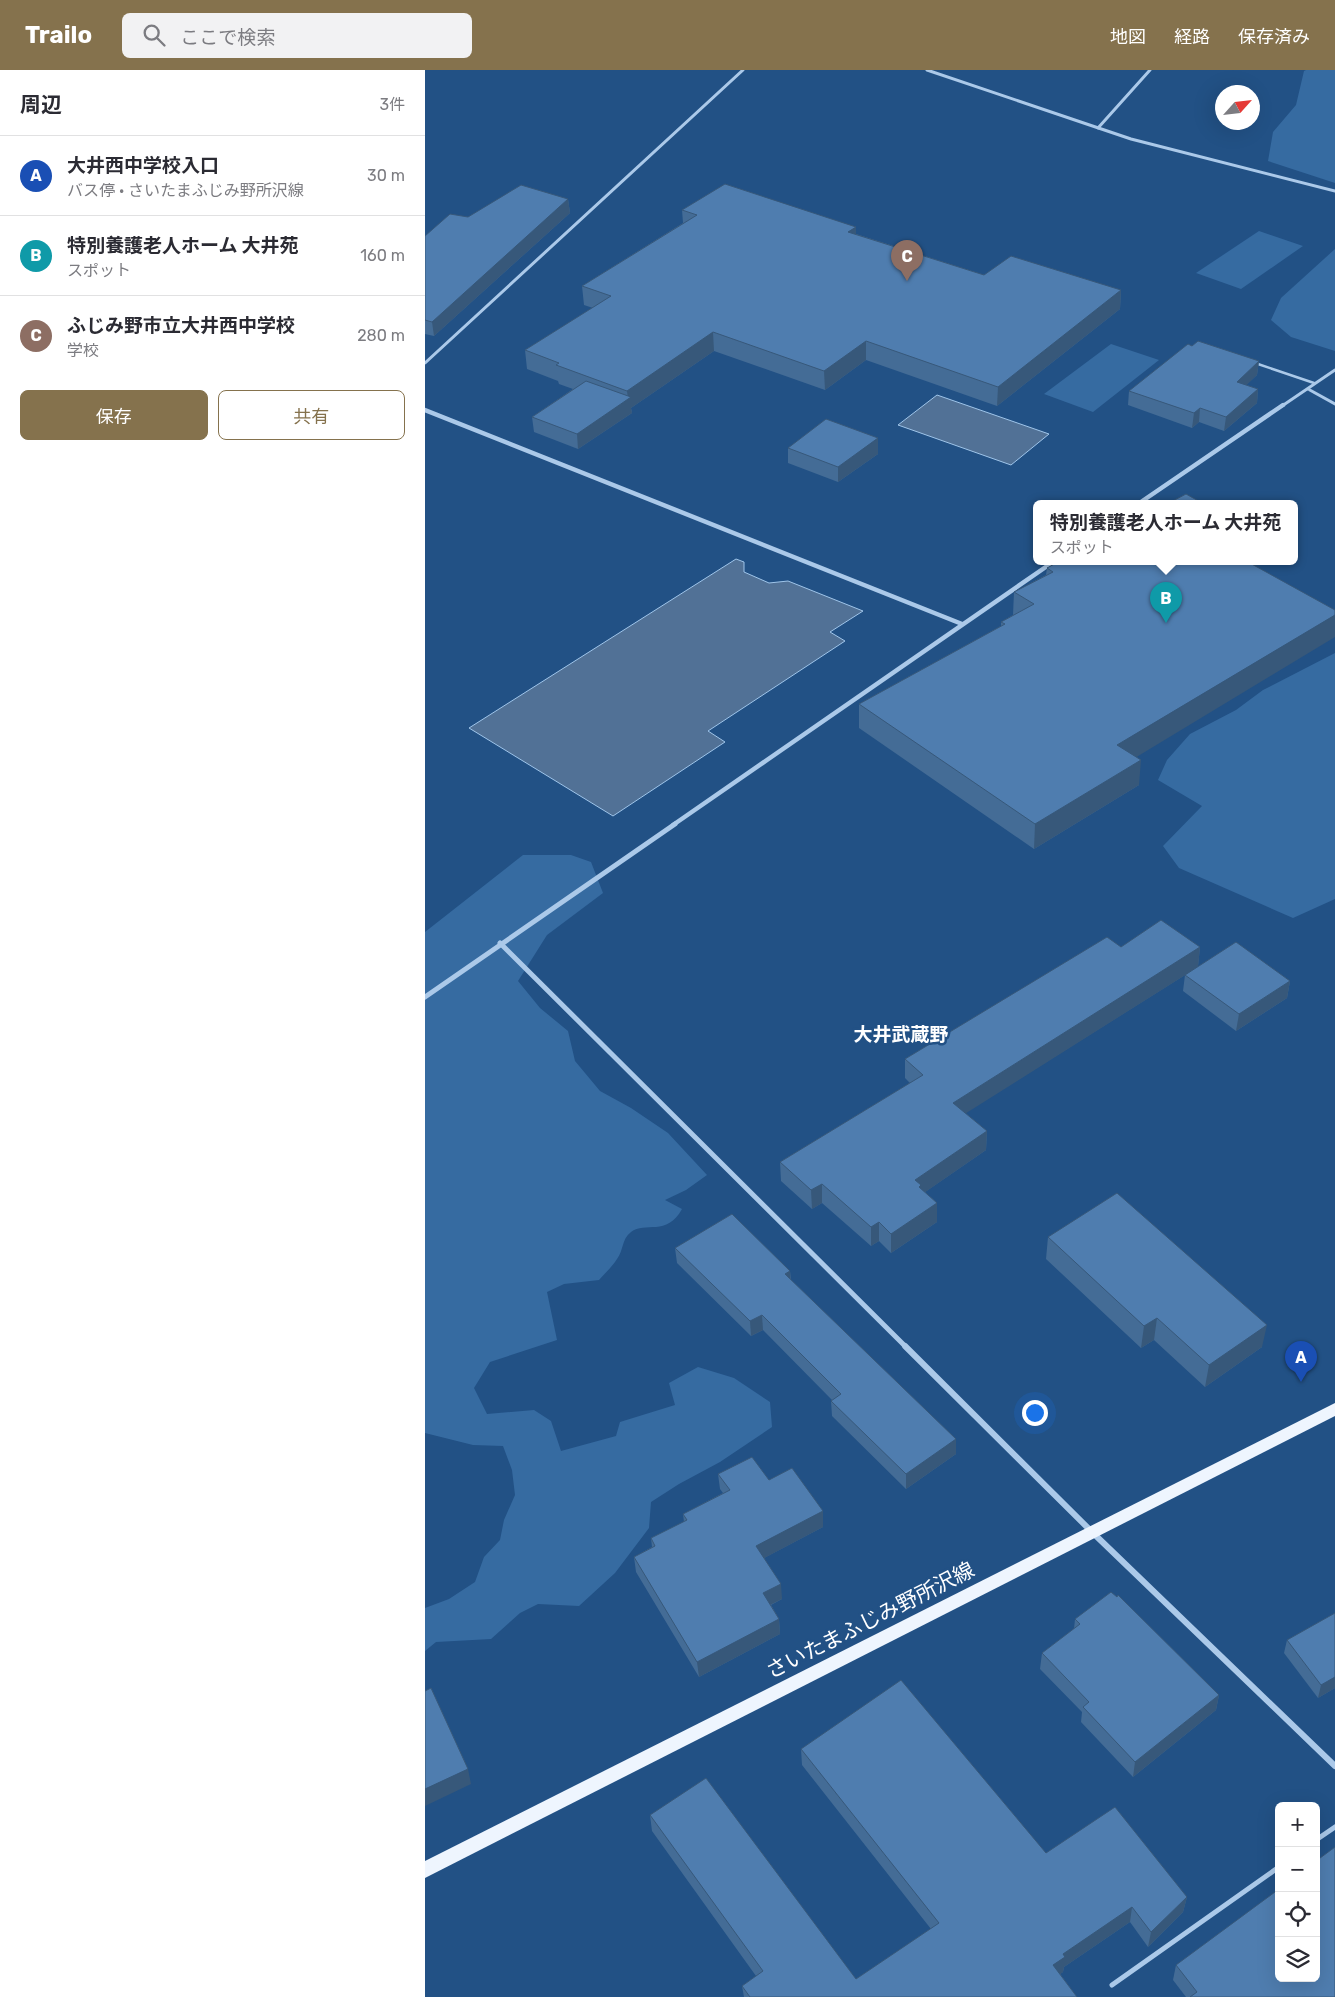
<!DOCTYPE html>
<html lang="ja">
<head>
<meta charset="utf-8">
<style>
  body { margin:0; font-family:Rubik,"Noto Sans JP",sans-serif; background:#f2f2f3; color:#2b2b33 }
  .controls { position:absolute; right:15px; bottom:15px; display:grid; overflow:hidden; border-radius:8px; box-shadow:0 5px 20px #0002 }
  .controls button { width:45px; height:45px; display:grid; place-items:center; padding:0; border:0; border-bottom:1px solid #e1e1e2; background:#fff; color:#2b2b33; font:25px sans-serif }
  .compass { position:absolute; left:790px; top:15px; width:45px; height:45px; border-radius:50%; background:#fff; box-shadow:0 5px 20px #0002; rotate:63deg }
  .you { position:absolute; left:609px; top:1342px; width:18px; height:18px; margin:-12px; border:4px solid #fff; border-radius:50%; background:#1a73e8; box-shadow:0 0 0 8px #1a73e833 }
  .badge { display:grid; place-items:center; width:32px; height:32px; border-radius:50%; background:#85724d; color:#fff; font-size:16px; font-weight:700 }
  .pin { position:absolute; translate:-50% -41px; filter:drop-shadow(0 1px 2px #0008) }
  .pin::after { content:''; position:absolute; top:26px; width:18px; height:15px; background:inherit; clip-path:polygon(0 0,100% 0,50% 100%) }
  .popup { position:absolute; left:608px; top:430px; width:265px; height:65px; box-sizing:border-box; display:grid; place-content:center; border-radius:8px; background:#fff; filter:drop-shadow(0 1px 4px #0005); font-size:16px; white-space:nowrap; color:#7c7c81 }
  .popup b { font-size:19px; color:#2b2b33 }
  .popup::after { content:''; position:absolute; left:50%; top:100%; margin-left:-10px; border:10px solid transparent; border-top-color:#fff }
  .list { margin:0; padding:0; list-style:none }
  h2 { display:flex; justify-content:space-between; align-items:center; height:65px; margin:0; padding:0 20px; font-size:21px }
  h2 small { font-size:16px; font-weight:400; color:#7c7c81 }
  .list li { display:grid; grid-template-columns:32px 1fr auto; gap:15px; align-items:center; box-sizing:border-box; height:80px; padding:0 20px; border-top:1px solid #e1e1e2 }
  .list b { display:block; font-size:19px; white-space:nowrap }
  .list p { margin:0; font-size:16px; white-space:nowrap; color:#7c7c81 }
  .list em { font-size:16px; font-style:normal; color:#7c7c81 }
  .actions { display:flex; gap:10px; padding:15px 20px }
  .actions a { flex:1; padding:11px 0; border:1px solid #85724d; border-radius:8px; text-align:center; font-size:18px; color:#85724d }
  .actions .main { background:#85724d; color:#fff }
  .icon { flex:none; width:28px; height:28px; fill:none; stroke:currentColor; stroke-width:2; stroke-linecap:round; stroke-linejoin:round }
  .map { position:relative; flex:none; width:910px; height:1927px; overflow:hidden }
  header { display:flex; align-items:center; gap:30px; box-sizing:border-box; height:70px; padding:0 25px; background:#85724d; color:#fff }
  header strong { font-size:24px }
  nav { display:flex; gap:28px; margin-inline-start:auto; font-size:18px }
  .search { width:350px; height:45px; background:#f2f2f3; display:flex; align-items:center; gap:12px; box-sizing:border-box; padding:0 18px; border-radius:8px; color:#7c7c81; font-size:19px }
  main { display:flex }
  aside { flex:1; background:#fff }
  .map>svg:first-child { display:block }
  .green { fill:#366ba1 }
  .water { fill:#517196; stroke:#9fc5ea }
  .lines { fill:none; stroke-linecap:round; stroke-linejoin:round }
  .service-far1 { stroke:#abc9e9; stroke-width:2.5 }
  .service { stroke:#abc9e9; stroke-width:5 }
  .minor-far3 { stroke:#abc9e9; stroke-width:3 }
  .minor-far2 { stroke:#abc9e9; stroke-width:4.5 }
  .minor-far1 { stroke:#abc9e9; stroke-width:5 }
  .minor { stroke:#abc9e9; stroke-width:6 }
  .primary { fill:#eef5fe; fill-rule:evenodd }
  .wall { fill:#446c96 }
  .shaded-wall { fill:#37587a }
  .building { fill:#4f7daf; stroke:#37587a }
  .labels { text-anchor:middle; dominant-baseline:central; stroke-width:5; stroke-linejoin:round; paint-order:stroke }
  .neighbourhood-label { font-size:19px; font-weight:bold; fill:#fff; stroke:#225185 }
  .near-street-label { font-size:21px; fill:#fff; stroke:#225185 }
</style>
</head>
<body>
<header>
<strong>Trailo</strong>
<div class="search"><svg class="icon" aria-label="search" viewBox="0 0 24 24"><circle cx="10" cy="10" r="6"/><path d="M15 15l6 6"/></svg>ここで検索</div>
<nav><a>地図</a><a>経路</a><a>保存済み</a></nav>
</header>
<main>
<aside>
<h2>周辺<small>3件</small></h2>
<ul class="list">
<li><span class="badge" style="background:#1a4fb4">A</span><div><b>大井西中学校入口</b><p>バス停 · さいたまふじみ野所沢線</p></div><em>30 m</em></li>
<li><span class="badge" style="background:#0f9aa8">B</span><div><b>特別養護老人ホーム 大井苑</b><p>スポット</p></div><em>160 m</em></li>
<li><span class="badge" style="background:#8d6e63">C</span><div><b>ふじみ野市立大井西中学校</b><p>学校</p></div><em>280 m</em></li>
</ul>
<div class="actions"><a class="main">保存</a><a>共有</a></div>
</aside>
<div class="map">
<svg width="910" height="1927" viewBox="0 0 910 1927">
  <rect width="100%" height="100%" fill="#225185"/>
  <g class="green">
    <path d="M881 0H910V113L843 91 848 62 871 35 879 1Z"/>
    <path d="M834 161 878 176 816 219 771 203Z"/>
    <path d="M910 179V281L866 267 846 250 856 228Z"/>
    <path d="M686 274 734 290 668 342 619 324Z"/>
    <path d="M910 583V829L868 848 754 798 738 776 777 736 733 710 742 690 765 664 811 640 838 620Z"/>
    <path d="M98 785H146L166 792 178 823 122 865 93 911 115 938 143 961 150 991 175 1021 206 1038 243 1063 282 1105 261 1120 240 1130 257 1139C242 1167 220 1151 206 1162 196 1170 199 1180 192 1189 187 1197 180 1203 174 1210L139 1214 122 1222 132 1270 65 1292 49 1318 62 1344 109 1340 126 1351 136 1381 191 1366 195 1352 250 1335 244 1313 273 1297 309 1308 345 1332 347 1357 295 1392 254 1414 226 1432 224 1458 190 1503 154 1536 113 1534 95 1543 66 1569 11 1572 0 1581V1538L24 1529 50 1512 59 1487 75 1470 79 1450 90 1425 87 1400 78 1376 48 1375 0 1363V862Z"/>
  </g>
  <g class="water">
    <path d="M512 325 624 364 586 395 473 355Z"/>
    <path d="M311 489 319 492V502L344 513 363 511 438 541 405 562 420 571 283 661 300 672 188 746 44 658Z"/>
  </g>
  <g class="lines">
    <path class="service-far1" d="M830 293 889 313"/>
    <g class="service">
      <path d="M891 1770 910 1757"/>
      <path d="M687 1915 854 1797"/>
    </g>
    <g class="minor-far3">
      <path d="M502 0 706 69 910 121"/>
      <path d="M673 58 725 0"/>
      <path d="M0 293 318 0"/>
      <path d="M883 319 910 334"/>
      <path d="M857 336 910 300"/>
    </g>
    <g class="minor-far2">
      <path d="M0 340 537 554"/>
      <path d="M713 434 858 335"/>
      <path d="M248 755 628 492"/>
    </g>
    <g class="minor-far1">
      <path d="M75 873 481 1277"/>
      <path d="M0 927 250 754"/>
    </g>
    <path class="minor" d="M480 1276 667 1462 910 1696"/>
    <path class="primary" d="M910 1333V1346L0 1808V1791Z"/>
  </g>
  <g class="wall">
    <path d="M143 129 145 143 9 266 0 264V166L43 147Z"/>
    <path d="M257 140 431 164 559 205 696 220 695 239 572 336 441 290 400 320 289 281 206 338 207 343 153 379 109 362 107 347 148 319 134 314 133 311 102 299 100 280 168 238 159 235 157 216 258 153Z"/>
    <path d="M767 276 834 291 832 305 821 315 833 319 832 333 799 361 774 352 767 358 703 335 704 321Z"/>
    <path d="M363 378 453 384 413 412 363 393Z"/>
    <path d="M633 492 711 687 714 715 609 779 434 658V634L576 556V552L588 545 589 522 621 505 622 498Z"/>
    <path d="M696 877H775L773 896 865 911 862 928 811 961 758 921 760 905 540 1043 562 1061 561 1080 500 1122 512 1133V1152L466 1183 454 1171 446 1176 397 1133 387 1139 356 1111 355 1092 485 1013 480 1008V989Z"/>
    <path d="M623 1167 837 1277 780 1317 729 1270 716 1278 621 1189Z"/>
    <path d="M250 1178 365 1201 366 1210 531 1384 481 1419 407 1346 406 1331 407 1330 338 1260 326 1266 252 1193Z"/>
    <path d="M293 1404 344 1410 398 1441V1457L339 1488 357 1529 346 1535 354 1549 355 1564 274 1607 211 1502 209 1487 227 1477 226 1468 259 1452 258 1444 298 1423 295 1419Z"/>
    <path d="M650 1549 794 1625 791 1640 708 1707 656 1652 657 1642 615 1599 617 1583 649 1559Z"/>
    <path d="M862 1570 910 1618 893 1628 859 1583Z"/>
    <path d="M376 1679 621 1783 762 1827 758 1842 723 1877 705 1852 639 1897 638 1902 635 1904 652 1927H319L317 1916 331 1906 227 1761 225 1745 431 1909 506 1859 377 1695Z"/>
    <path d="M751 1895 910 1927H761L748 1910Z"/>
  </g>
  <g class="shaded-wall">
    <path d="M143 129 145 143 9 266 7 252Z"/>
    <path d="M431 157V175L423 162Z"/>
    <path d="M696 220 695 239 572 336 573 317Z"/>
    <path d="M288 262 289 281 206 338 207 343 153 379 152 364 203 329 202 321Z"/>
    <path d="M441 271V290L400 320 399 301Z"/>
    <path d="M834 291 832 305 810 326 812 312Z"/>
    <path d="M833 319 832 333 799 361 801 347Z"/>
    <path d="M775 338 774 352 767 358 769 343Z"/>
    <path d="M453 368V384L413 412V397Z"/>
    <path d="M910 545V567L690 700 692 675Z"/>
    <path d="M716 690 714 715 609 779 610 754Z"/>
    <path d="M775 877 773 897 527 1052 528 1033Z"/>
    <path d="M865 911 862 928 811 961 814 944Z"/>
    <path d="M562 1061 561 1080 496 1125 490 1110Z"/>
    <path d="M397 1114V1133L387 1139 386 1120Z"/>
    <path d="M512 1133V1152L466 1183V1164Z"/>
    <path d="M454 1152V1171L446 1176V1157Z"/>
    <path d="M365 1201 366 1216 360 1204Z"/>
    <path d="M337 1245 338 1260 326 1266 325 1251Z"/>
    <path d="M732 1248 729 1270 716 1278 719 1256Z"/>
    <path d="M842 1255 837 1277 780 1317 784 1295Z"/>
    <path d="M531 1369V1384L481 1419V1404Z"/>
    <path d="M398 1441V1457L332 1492 331 1476Z"/>
    <path d="M356 1514 357 1529 339 1538 338 1523Z"/>
    <path d="M354 1549 355 1564 274 1607 272 1592Z"/>
    <path d="M910 1607V1618L893 1628 896 1615Z"/>
    <path d="M794 1625 791 1640 708 1707 710 1692Z"/>
    <path d="M43 1699 46 1714 0 1736V1719Z"/>
    <path d="M762 1827 758 1842 723 1877 726 1862Z"/>
    <path d="M707 1837 705 1852 639 1897 638 1902 627 1910 628 1895 638 1884Z"/>
  </g>
  <g class="building">
    <path d="M300 114 431 157 423 162 559 205 586 186 696 220 573 317 441 271 399 301 288 262 202 321 131 295 134 293 100 280 186 226 157 216 272 145 257 140Z"/>
    <path d="M96 115 143 129 7 252 0 250V166L25 144 43 147Z"/>
    <path d="M773 271 834 291 812 312 833 319 801 347 775 338 769 343 704 321 763 274 767 276Z"/>
    <path d="M161 311 206 327 152 364 107 347Z"/>
    <path d="M401 349 453 368 413 397 363 378Z"/>
    <path d="M761 424 779 434H742Z"/>
    <path d="M633 492H823L910 540V545L692 675 716 690 610 754 434 634 580 554 576 552 609 534 589 522 628 502 622 498Z"/>
    <path d="M736 850 775 877 528 1033 562 1061 490 1110 496 1115 494 1117 512 1133 466 1164 454 1152 446 1157 397 1114 386 1120 355 1092 498 1005 480 989 682 867 696 877Z"/>
    <path d="M811 872 865 911 814 944 760 905Z"/>
    <path d="M692 1123 842 1255 784 1295 732 1248 719 1256 623 1167Z"/>
    <path d="M307 1144 365 1201 360 1204 531 1369 481 1404 406 1331 416 1324 337 1245 325 1251 250 1178Z"/>
    <path d="M327 1387 344 1410 367 1398 398 1441 331 1476 356 1514 338 1523 354 1549 272 1592 209 1487 230 1476 226 1468 262 1450 258 1444 305 1420 293 1404Z"/>
    <path d="M686 1522 692 1527 693 1525 794 1625 710 1692 658 1637 664 1632 617 1583 655 1554 650 1549Z"/>
    <path d="M910 1543V1607L896 1615 862 1570Z"/>
    <path d="M476 1610 621 1783 690 1737 762 1827 726 1862 707 1837 638 1884 640 1887 628 1895 652 1927H325L317 1916 338 1901 225 1745 281 1708 431 1909 514 1853 376 1679Z"/>
    <path d="M6 1618 43 1699 0 1719V1621Z"/>
    <path d="M910 1777V1927H765L772 1922 751 1895 854 1819V1908H891V1791Z"/>
  </g>
  <g class="labels">
    <g class="neighbourhood-label">
      <text x="476" y="964">大井武蔵野</text>
    </g>
    <g class="near-street-label">
      <text transform="translate(445 1550) rotate(-27)">さいたまふじみ野所沢線</text>
    </g>
  </g>
</svg>
<div class="controls">
<button>+</button>
<button>−</button>
<button><svg class="icon" aria-label="locate" viewBox="0 0 24 24"><circle cx="12" cy="12" r="6"/><path d="M12 2v4M12 18v4M2 12h4M18 12h4"/></svg></button>
<button><svg class="icon" aria-label="layers" viewBox="0 0 24 24"><path d="M12 4l9 5-9 5-9-5zM3 14l9 5 9-5"/></svg></button>
</div>
<svg class="compass" viewBox="-18 -18 36 36"><path d="M0-13l5 13h-10z" fill="#e53935"/><path d="M0 13l5-13h-10z" fill="#7c7c81"/></svg>
<div class="you"></div>
<div class="pin badge" style="left:876px;top:1312px;background:#1a4fb4">A</div>
<div class="pin badge" style="left:741px;top:553px;background:#0f9aa8">B</div>
<div class="popup"><b>特別養護老人ホーム 大井苑</b>スポット</div>
<div class="pin badge" style="left:482px;top:211px;background:#8d6e63">C</div>
</div>
</main>
</body>
</html>
